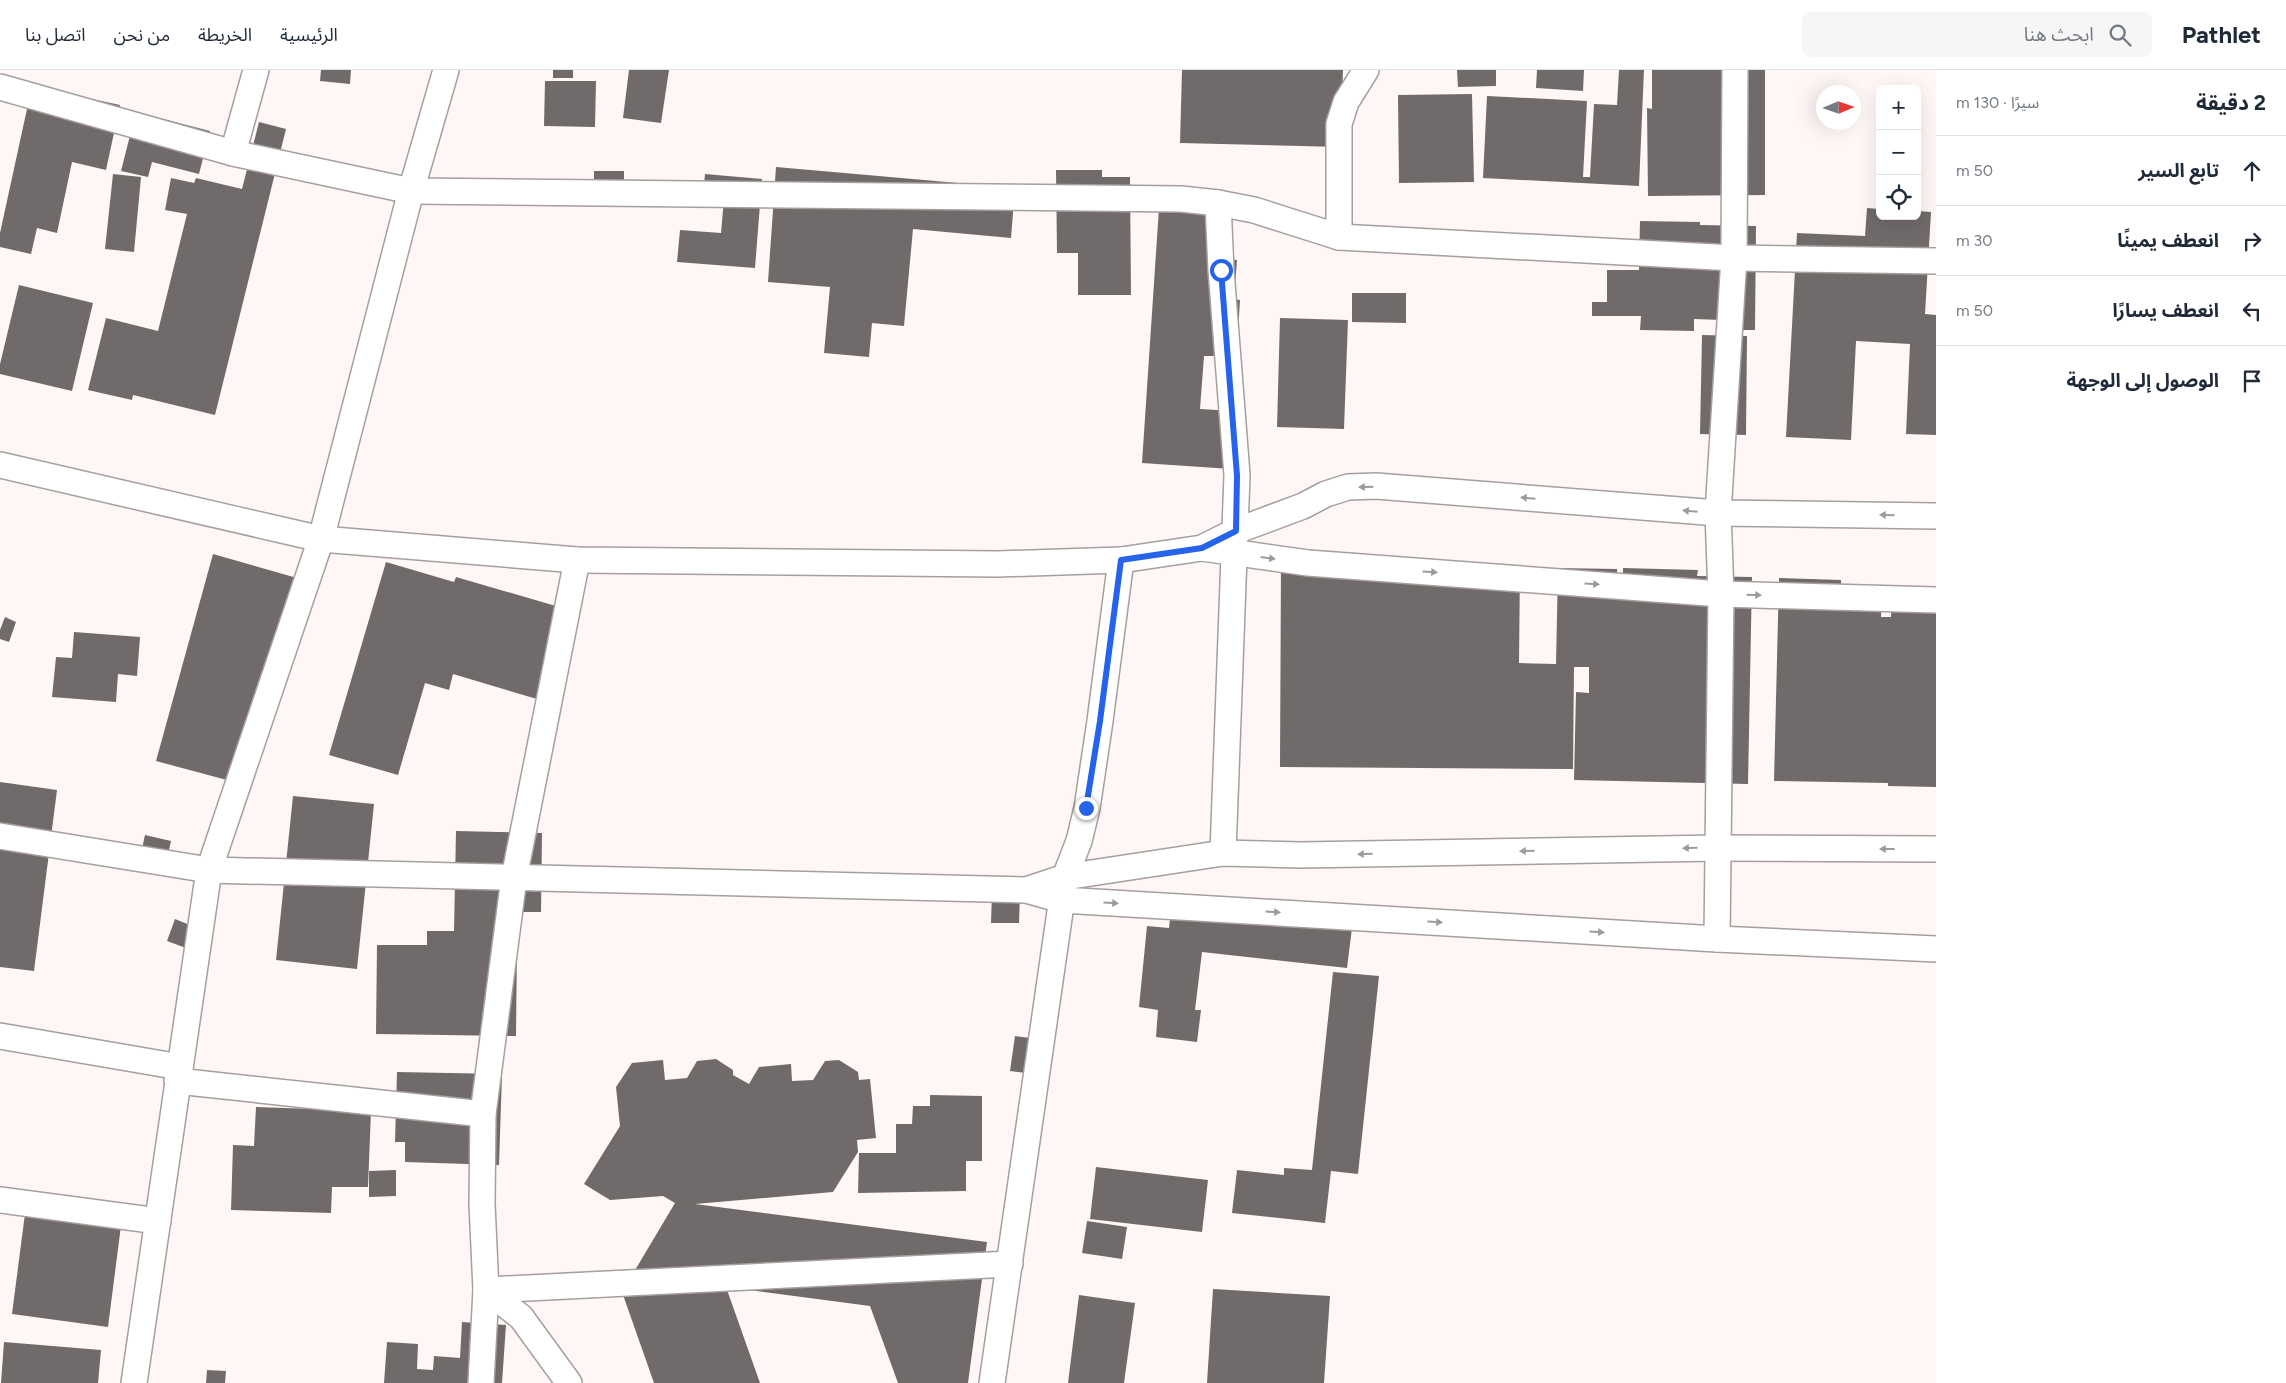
<!DOCTYPE html>
<html lang="ar">
<head>
<meta charset="utf-8">
<style>
  body { margin:0; font-family:Figtree,"Noto Sans Arabic",sans-serif; background:#f6f6f7; color:#1f2937; direction:rtl }
  .controls { position:absolute; right:15px; top:15px; display:grid; overflow:hidden; border-radius:8px; box-shadow:0 5px 20px #0002 }
  .controls button { width:45px; height:45px; display:grid; place-items:center; padding:0; border:0; border-bottom:1px solid #e0e1e3; background:#fff; color:#1f2937; font:25px sans-serif }
  .compass { position:absolute; left:1816px; top:15px; width:45px; height:45px; border-radius:50%; background:#fff; box-shadow:0 5px 20px #0002; rotate:88deg }
  .stop { position:absolute; width:15px; height:15px; margin:-11px; border:4px solid #2563eb; border-radius:50%; background:#fff }
  .stop.end { background:#2563eb; border-color:#fff; box-shadow:0 1px 5px #0008 }
  .list { margin:0; padding:0; list-style:none }
  h2 { display:flex; justify-content:space-between; align-items:center; height:65px; margin:0; padding:0 20px; font-size:21px }
  h2 small { font-size:16px; font-weight:400; color:#747a83 }
  .list li { display:grid; grid-template-columns:32px 1fr auto; gap:15px; align-items:center; box-sizing:border-box; height:70px; padding:0 20px; border-top:1px solid #e0e1e3 }
  .list b { display:block; font-size:19px; white-space:nowrap }
  .list em { font-size:16px; font-style:normal; color:#747a83 }
  .icon { flex:none; width:28px; height:28px; fill:none; stroke:currentColor; stroke-width:2; stroke-linecap:round; stroke-linejoin:round }
  .map { position:relative; flex:none; width:1936px; height:1313px; overflow:hidden; direction:ltr }
  header { display:flex; align-items:center; gap:30px; box-sizing:border-box; height:70px; padding:0 25px; background:#fff; border-bottom:1px solid #e0e1e3 }
  header strong { font-size:24px }
  nav { display:flex; gap:28px; margin-inline-start:auto; font-size:18px }
  .search { width:350px; height:45px; background:#f6f6f7; display:flex; align-items:center; gap:12px; box-sizing:border-box; padding:0 18px; border-radius:8px; color:#747a83; font-size:19px }
  main { display:flex }
  aside { flex:1; background:#fff }
  .map>svg:first-child { display:block }
  .building { fill:#706b6a }
  .lines { fill:none; stroke-linecap:round; stroke-linejoin:round }
  .street-casing { stroke:#a59f9e; stroke-width:28 }
  .street { stroke:#fff; stroke-width:25 }
  .oneway { fill:#9c9b9a }
  .route { stroke:#2563eb; stroke-width:6 }
</style>
</head>
<body>
<header>
<strong>Pathlet</strong>
<div class="search"><svg class="icon" aria-label="search" viewBox="0 0 24 24"><circle cx="10" cy="10" r="6"/><path d="M15 15l6 6"/></svg>ابحث هنا</div>
<nav><a>الرئيسية</a><a>الخريطة</a><a>من نحن</a><a>اتصل بنا</a></nav>
</header>
<main>
<aside>
<h2>2 دقيقة<small>سيرًا · 130 m</small></h2>
<ul class="list">
<li><svg class="icon" aria-label="ahead" viewBox="0 0 24 24"><path d="M12 20V5M6 11l6-6 6 6"/></svg><div><b>تابع السير</b></div><em>50 m</em></li>
<li><svg class="icon" aria-label="right" viewBox="0 0 24 24"><path d="M7 20v-9h11M14 6l5 5-5 5"/></svg><div><b>انعطف يمينًا</b></div><em>30 m</em></li>
<li><svg class="icon" aria-label="left" viewBox="0 0 24 24"><path d="M17 20v-9H6M10 6l-5 5 5 5"/></svg><div><b>انعطف يسارًا</b></div><em>50 m</em></li>
<li><svg class="icon" aria-label="arrive" viewBox="0 0 24 24"><path d="M6 21V4h12l-3 4 3 4H6"/></svg><div><b>الوصول إلى الوجهة</b></div></li>
</ul>
</aside>
<div class="map">
<svg width="1936" height="1313" viewBox="0 0 1936 1313">
  <rect width="100%" height="100%" fill="#fef7f6"/>
  <g class="building">
    <path d="M321 0H351L350 14 320 11Z"/>
    <rect x="553" y="0" width="20" height="8"/>
    <path d="M629 0H669L661 53 623 48Z"/>
    <path d="M1182 0H1343L1340 77 1180 73Z"/>
    <path d="M1457 0H1496V16L1458 17Z"/>
    <path d="M1537 0H1584L1583 21 1536 18Z"/>
    <path d="M1619 0H1644L1639 116 1483 108 1487 26 1587 31 1583 107H1590L1594 34 1617 35Z"/>
    <path d="M1652 0H1765V125L1648 126 1647 38 1652 39Z"/>
    <path d="M545 11H596L595 57 544 56Z"/>
    <path d="M32 16 120 35 106 100 72 92 57 163 37 158 31 184 0 177V163Z"/>
    <path d="M1472 24 1474 112 1399 113 1398 25Z"/>
    <path d="M136 42 210 61 199 104 152 92 148 107 121 101Z"/>
    <path d="M259 52 286 59 215 345 133 325 132 330 88 320 106 248 158 261 187 144 165 140 171 108 194 113 196 108 242 119Z"/>
    <path d="M776 97 1015 118 1011 168 913 159 904 256 872 253 869 287 824 283 830 217 768 212Z"/>
    <path d="M1056 100H1102V107H1130L1131 225H1078V183H1057Z"/>
    <path d="M594 101H624V132L594 133Z"/>
    <path d="M113 104 141 107 134 182 105 179Z"/>
    <path d="M705 104 762 109 755 198 677 192 680 160 721 163 724 128 703 126Z"/>
    <path d="M1160 123 1223 127 1220 189 1237 190 1234 229 1240 230 1235 311 1216 310 1217 286H1204L1200 339 1234 341 1231 399 1142 393Z"/>
    <path d="M1867 138 1880 139V146H1917V141L1931 142 1925 244 1936 245V365L1906 364 1910 274 1856 271 1851 370 1786 367 1797 163 1865 166Z"/>
    <path d="M1640 151 1700 152V155L1756 156 1755 260H1722V250L1694 249V261L1640 260 1641 246H1592V232H1607V200H1639Z"/>
    <path d="M19 215 93 233 72 321 0 304V294Z"/>
    <path d="M1352 223H1406V253L1352 252Z"/>
    <path d="M1280 248 1348 250 1344 359 1277 357Z"/>
    <path d="M1702 265 1747 266 1746 365 1700 364Z"/>
    <path d="M213 484 297 508 238 713 156 691Z"/>
    <path d="M386 492 454 512 456 507 573 541 547 632 453 604 449 620 425 613 398 705 329 685Z"/>
    <path d="M1281 493 1520 495 1519 593 1556 594 1558 498 1617 499V519H1623V498L1698 500 1697 506 1752 507 1748 714 1574 710 1576 622 1589 623V597H1574L1573 699 1280 697Z"/>
    <path d="M1779 508 1841 510V515H1882L1881 547H1891L1892 519 1936 520V717L1888 716V713L1774 711Z"/>
    <path d="M5 547 16 552 9 572 0 569V560Z"/>
    <path d="M74 562 140 567 137 606 118 604 116 632 52 627 56 587 72 588Z"/>
    <path d="M0 712 57 720 34 901 0 897Z"/>
    <path d="M293 726 374 734 357 899 276 890Z"/>
    <path d="M456 761 542 763 541 842H511L517 872 516 966 376 964 377 875H427V861H454Z"/>
    <path d="M145 765 171 771 165 797 139 792Z"/>
    <path d="M992 821 1020 822 1019 853H991Z"/>
    <path d="M1172 829 1353 850 1347 898 1202 882 1195 940H1201L1197 972 1156 967 1158 940 1139 937 1147 856 1169 858Z"/>
    <path d="M175 849 202 860 194 881 167 871Z"/>
    <path d="M1333 902 1379 906 1358 1104 1331 1101 1325 1153 1232 1143 1237 1100 1284 1105V1098L1312 1100Z"/>
    <path d="M1015 966 1031 968 1026 1003 1010 1001Z"/>
    <path d="M716 989 733 1000V1005L749 1014 759 997 791 994 792 1011 813 1010 825 991 839 990 858 1002 859 1010 870 1009 876 1068 857 1070 858 1082 833 1122 695 1134 987 1172 968 1313H898L870 1236 726 1217 760 1313H654L622 1222 675 1133 663 1126 610 1130 584 1114 620 1056 616 1017 632 993 663 990 665 1010 687 1008 697 991Z"/>
    <path d="M397 1002 502 1004 499 1095 405 1092V1072H395Z"/>
    <path d="M930 1025 982 1026V1091H966V1121L858 1123 859 1083H896V1054H912L913 1036H930Z"/>
    <path d="M256 1037 371 1041 368 1117H332L331 1143 231 1140 233 1075 254 1076Z"/>
    <path d="M1096 1097 1208 1110 1202 1162 1090 1149Z"/>
    <path d="M396 1100V1126L369 1127V1101Z"/>
    <path d="M27 1128 123 1140 108 1257 12 1244Z"/>
    <path d="M1087 1151 1127 1157 1122 1189 1082 1183Z"/>
    <path d="M1213 1219 1330 1226 1324 1313H1207Z"/>
    <path d="M1079 1225 1135 1233 1124 1313H1068Z"/>
    <path d="M462 1252 506 1255 502 1313H384L387 1272 418 1274 417 1299 433 1300 434 1286 460 1288Z"/>
    <path d="M4 1272 101 1280 98 1313H1Z"/>
    <path d="M207 1300 226 1301 225 1313H206Z"/>
  </g>
  <g class="lines">
    <defs>
      <g id="street">
        <path d="M0 17 233 83 411 121 1181 129 1218 133 1254 140 1339 167 1734 188 1936 191"/>
        <path d="M233 83 256 0"/>
        <path d="M1218 133 1221 200 1237 405 1223 783"/>
        <path d="M1339 167V54L1346 32 1366 0"/>
        <path d="M0 395 321 469 577 490 998 494 1121 490 1202 478 1236 461 1303 436 1326 424 1348 417 1376 416 1718 443 1936 446"/>
        <path d="M1202 478 1308 493 1721 524 1936 530"/>
        <path d="M0 766 209 800 1026 820 1062 830 1717 869 1936 879"/>
        <path d="M1026 820 1065 807 1223 783 1301 785 1717 778 1936 779"/>
        <path d="M1717 869 1721 524 1718 443 1734 188 1735 0"/>
        <path d="M0 966 180 997"/>
        <path d="M177 1011 483 1044"/>
        <path d="M0 1130 158 1151"/>
        <path d="M486 1220 1010 1194"/>
        <path d="M486 1220 521 1247 569 1313"/>
        <path d="M134 1313 209 800 321 469 411 121 446 0"/>
        <path d="M481 1313 486 1220 482 1134 483 1044 514 808 577 490"/>
        <path d="M992 1313 1065 807 1079 771 1087 738 1100 651 1121 490"/>
      </g>
    </defs>
    <use href="#street" class="street-casing"/>
    <use href="#street" class="street"/>
  </g>
  <defs><path id="oneway-solid" d="M-6-.8H1V-3.2L6.5 0L1 3.2V.8H-6Z" transform="scale(1.25)"/></defs>
  <g class="oneway">
    <use href="#oneway-solid" transform="translate(1366 417) rotate(178)"/>
    <use href="#oneway-solid" transform="translate(1528 428) rotate(-175)"/>
    <use href="#oneway-solid" transform="translate(1690 441) rotate(-175)"/>
    <use href="#oneway-solid" transform="translate(1887 445) rotate(-179)"/>
    <use href="#oneway-solid" transform="translate(1268 488) rotate(7)"/>
    <use href="#oneway-solid" transform="translate(1430 502) rotate(4)"/>
    <use href="#oneway-solid" transform="translate(1592 514) rotate(4)"/>
    <use href="#oneway-solid" transform="translate(1754 525) rotate(2)"/>
    <use href="#oneway-solid" transform="translate(1690 778) rotate(179)"/>
    <use href="#oneway-solid" transform="translate(1887 779) rotate(-180)"/>
    <use href="#oneway-solid" transform="translate(1527 781) rotate(179)"/>
    <use href="#oneway-solid" transform="translate(1365 784) rotate(179)"/>
    <use href="#oneway-solid" transform="translate(1111 833) rotate(3)"/>
    <use href="#oneway-solid" transform="translate(1273 842) rotate(3)"/>
    <use href="#oneway-solid" transform="translate(1435 852) rotate(3)"/>
    <use href="#oneway-solid" transform="translate(1597 862) rotate(3)"/>
  </g>
  <g class="lines">
    <path class="route" d="M1086 738 1100 651 1121 490 1202 478 1236 461 1237 406 1221 200"/>
  </g>
</svg>
<div class="controls">
<button>+</button>
<button>−</button>
<button><svg class="icon" aria-label="locate" viewBox="0 0 24 24"><circle cx="12" cy="12" r="6"/><path d="M12 2v4M12 18v4M2 12h4M18 12h4"/></svg></button>
</div>
<svg class="compass" viewBox="-18 -18 36 36"><path d="M0-13l5 13h-10z" fill="#e53935"/><path d="M0 13l5-13h-10z" fill="#747a83"/></svg>
<div class="stop" style="left:1221px;top:200px"></div>
<div class="stop end" style="left:1086px;top:738px"></div>
</div>
</main>
</body>
</html>
